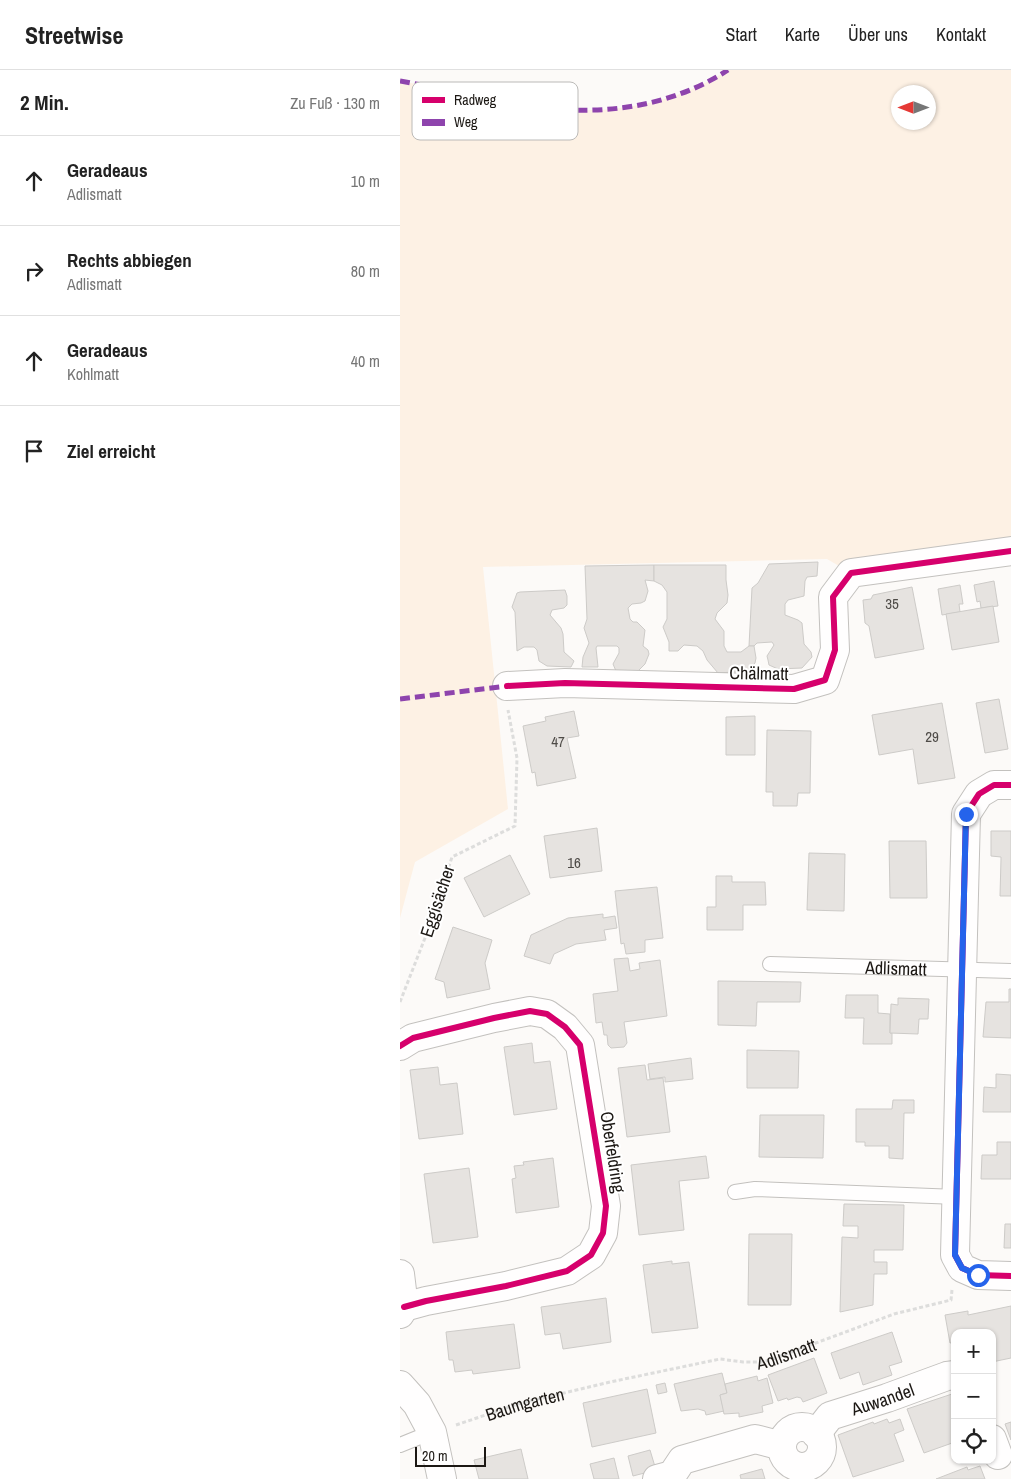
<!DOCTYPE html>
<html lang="de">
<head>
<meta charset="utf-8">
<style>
  body { margin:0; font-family:"Archivo Narrow",sans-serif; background:#f6f6f6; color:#222 }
  .controls { position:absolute; right:15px; bottom:15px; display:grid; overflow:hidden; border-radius:10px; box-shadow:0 1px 4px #0004 }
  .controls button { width:45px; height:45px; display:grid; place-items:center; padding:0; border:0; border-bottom:1px solid #e0e0e0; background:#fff; color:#222; font:25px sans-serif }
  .compass { position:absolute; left:491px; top:15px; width:45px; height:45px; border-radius:50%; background:#fff; box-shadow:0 1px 4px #0004; rotate:270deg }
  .scale { position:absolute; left:15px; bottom:12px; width:71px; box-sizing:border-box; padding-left:5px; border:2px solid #1c1814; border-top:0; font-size:14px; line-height:18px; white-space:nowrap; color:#1c1814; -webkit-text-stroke:4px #fff; paint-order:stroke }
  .stop { position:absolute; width:15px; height:15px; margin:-11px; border:4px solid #2563eb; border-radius:50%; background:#fff }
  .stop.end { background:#2563eb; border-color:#fff; box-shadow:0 1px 5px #0008 }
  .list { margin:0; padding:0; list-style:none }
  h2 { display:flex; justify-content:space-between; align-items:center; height:65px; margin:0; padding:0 20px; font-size:21px }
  h2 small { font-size:16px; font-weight:400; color:#767676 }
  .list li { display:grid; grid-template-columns:32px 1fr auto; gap:15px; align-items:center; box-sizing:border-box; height:90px; padding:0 20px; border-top:1px solid #e0e0e0 }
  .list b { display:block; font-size:19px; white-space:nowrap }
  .list p { margin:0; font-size:16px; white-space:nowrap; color:#767676 }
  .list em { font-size:16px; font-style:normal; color:#767676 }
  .icon { flex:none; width:28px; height:28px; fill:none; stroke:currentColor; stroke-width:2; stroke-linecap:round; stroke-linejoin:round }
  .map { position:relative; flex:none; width:611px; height:1409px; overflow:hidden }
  header { display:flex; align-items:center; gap:30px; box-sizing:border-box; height:70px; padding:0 25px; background:#fff; border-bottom:1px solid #e0e0e0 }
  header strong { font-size:24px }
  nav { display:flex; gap:28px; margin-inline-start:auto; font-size:18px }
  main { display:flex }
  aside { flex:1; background:#fff }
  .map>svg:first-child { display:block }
  .green { fill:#fdf1e4; fill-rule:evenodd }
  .building { fill:#e6e3e0; stroke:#cdcbc8 }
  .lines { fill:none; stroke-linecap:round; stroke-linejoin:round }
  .lane-casing { stroke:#c3c1be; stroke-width:16 }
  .street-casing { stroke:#c3c1be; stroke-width:30 }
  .path { stroke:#dddddc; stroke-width:3; stroke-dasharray:4 2.5; stroke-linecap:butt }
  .lane { stroke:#fffefe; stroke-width:14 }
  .street { stroke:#fffefe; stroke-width:28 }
  .quiet { stroke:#8e44ad; stroke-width:5; stroke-dasharray:10 5; stroke-linecap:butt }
  .cycleway-casing { stroke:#fff; stroke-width:9 }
  .cycleway { stroke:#d6006c; stroke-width:6 }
  .route { stroke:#2563eb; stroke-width:6 }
  .labels { text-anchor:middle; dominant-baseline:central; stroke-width:4; stroke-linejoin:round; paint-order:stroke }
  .number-label { font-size:15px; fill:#4e4b47 }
  .street-label { font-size:18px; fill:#1c1814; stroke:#fff }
  .key { fill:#fff; stroke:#bbbab8; stroke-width:1 }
  .key-label { font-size:14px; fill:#1c1814 }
</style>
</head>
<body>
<header>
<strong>Streetwise</strong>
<nav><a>Start</a><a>Karte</a><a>Über uns</a><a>Kontakt</a></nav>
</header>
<main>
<aside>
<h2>2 Min.<small>Zu Fuß · 130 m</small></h2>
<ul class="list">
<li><svg class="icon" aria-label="ahead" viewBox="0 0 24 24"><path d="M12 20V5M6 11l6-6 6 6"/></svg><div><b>Geradeaus</b><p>Adlismatt</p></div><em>10 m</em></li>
<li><svg class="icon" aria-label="right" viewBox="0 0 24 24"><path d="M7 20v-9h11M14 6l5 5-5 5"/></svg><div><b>Rechts abbiegen</b><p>Adlismatt</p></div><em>80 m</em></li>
<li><svg class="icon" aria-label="ahead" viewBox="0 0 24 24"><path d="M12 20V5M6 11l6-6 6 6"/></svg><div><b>Geradeaus</b><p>Kohlmatt</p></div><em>40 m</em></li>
<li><svg class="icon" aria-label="arrive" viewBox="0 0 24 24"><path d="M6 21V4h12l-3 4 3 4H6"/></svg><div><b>Ziel erreicht</b></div></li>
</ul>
</aside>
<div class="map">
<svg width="611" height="1409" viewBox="0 0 611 1409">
  <rect width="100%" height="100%" fill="#fcfaf8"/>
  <path class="green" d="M328 0H611V481L451 503 427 489 83 497 108 739 15 792 0 848V11C32 17 65 23 97 29 122 34 147 40 172 40 227 42 282 30 328 0ZM498 22H528V52H498Z"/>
  <g class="building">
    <path d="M418 492 417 506 407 507 405 511 404 526 388 530 385 534V545L398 550 402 553 404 574 411 582 412 587 402 598 378 599 369 595 368 590 367 586 374 575 372 572 357 573 354 576H349L352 518 358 513 369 494Z"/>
    <path d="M254 495V511L245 510 248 521 245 531 241 533 232 534 228 538 230 549 233 552H237L245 560 243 576 248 580 249 584 245 594 237 602 216 601 213 594 219 583V578L217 576H197L196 578 198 597H182L183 587 189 573 184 558 187 549 185 496Z"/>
    <path d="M254 495H326V510L328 525 327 533 317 543 315 549 324 561V576L327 582H341L349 576H354L356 588 355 593 348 601 318 603 307 590 303 581 297 576 284 575 278 581H269V572L263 557 267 549V522L262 515 254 511Z"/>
    <path d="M594 511 598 536 581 538 580 531 577 532 574 515Z"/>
    <path d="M560 515 563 534H559L560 542 542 545 538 519Z"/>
    <path d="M512 517 524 579 475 588 469 556 465 553 463 530 471 529 473 525Z"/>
    <path d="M165 520 167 526V535L164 538 152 540 150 545 161 558 163 564 164 582 174 591 171 597 147 596 139 591 137 580 134 577H124L117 581 115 542 112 537 117 523 120 522Z"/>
    <path d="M593 536 599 572 552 580 546 544Z"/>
    <path d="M599 629 608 679 585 683 576 633Z"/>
    <path d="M542 633 555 708 518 714 513 679 479 685 472 645Z"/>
    <path d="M174 641 179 666 167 668 176 708 137 716 135 702 132 703 123 656 146 651 145 647Z"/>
    <path d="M355 646V685H326V647Z"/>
    <path d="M367 660 411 661 410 723H398L397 736H373V722H366Z"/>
    <path d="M197 758 202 801 150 808 144 766Z"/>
    <path d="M591 761H611V826H600L601 789V787L591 786Z"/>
    <path d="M489 771H526L527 828H490Z"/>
    <path d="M409 783 445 784 444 841 407 840Z"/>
    <path d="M110 785 130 824 84 847 64 808Z"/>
    <path d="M316 806H332V812H365L366 835H343V860H307V837H316Z"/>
    <path d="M257 817 263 868 245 870V882L226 884 224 873 221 874 215 821Z"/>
    <path d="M203 844V848L215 846 217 858 204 860 206 870 176 874 154 884 150 894 124 886 131 865 168 848Z"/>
    <path d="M53 857 92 870 85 893 90 919 47 928 44 912 35 909Z"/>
    <path d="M228 888 230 901 240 899 239 893 260 890 267 946 224 952 227 973 224 977 211 978 208 975 207 965H204L202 952 196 953 193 924 218 921 214 889Z"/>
    <path d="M318 911 401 912 400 932H357L356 956 318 955Z"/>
    <path d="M609 919H611V968L583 967 586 932H609Z"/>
    <path d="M446 925H478V943L490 944V963H492V974H463L464 948H445Z"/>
    <path d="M498 928 529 929 528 949H519L518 964 490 963 491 934 498 935Z"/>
    <path d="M132 973 134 993 150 991 157 1039 114 1045 104 977Z"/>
    <path d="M347 980 399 981 398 1018H347Z"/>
    <path d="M291 988 293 1009 265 1012V1007L250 1009 248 994Z"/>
    <path d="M245 995 247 1010 263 1008 270 1062 227 1067 218 998Z"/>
    <path d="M38 997 40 1015 57 1013 63 1064 19 1069 10 1000Z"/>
    <path d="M596 1004 611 1005V1042H583L584 1017 596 1018Z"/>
    <path d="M493 1030H514V1043H504L503 1089 489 1088V1076H465V1072H456V1039H492Z"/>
    <path d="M360 1045H424L423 1088 359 1087Z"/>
    <path d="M597 1072H611V1109H581L582 1085H597Z"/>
    <path d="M306 1086 309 1108 279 1111 284 1160 239 1165 231 1095Z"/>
    <path d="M153 1088 159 1137 116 1143 112 1109 116 1108 114 1096 124 1095 123 1092Z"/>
    <path d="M69 1098 78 1167 33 1173 24 1104Z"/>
    <path d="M444 1134 504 1135 503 1180H474V1192H487V1204H474L473 1235 440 1242 442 1167 458 1168V1156H443Z"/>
    <path d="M605 1154H611V1178H604Z"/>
    <path d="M349 1164H392L391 1235H348Z"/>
    <path d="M272 1191V1194L289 1192 298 1258 252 1263 243 1195Z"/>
    <path d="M206 1228 211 1272 163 1279 160 1263 145 1265 141 1237Z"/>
    <path d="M611 1236V1288L592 1292V1263H555V1272L550 1273 545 1245 568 1241V1245Z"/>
    <path d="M114 1254 120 1298 73 1304 72 1300 55 1302 53 1290H49L46 1262Z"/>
    <path d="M492 1262 502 1292 489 1296 492 1305 463 1315 459 1302 440 1309 431 1283Z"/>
    <path d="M414 1288 427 1323 403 1332 401 1328 397 1327 388 1330 387 1328 378 1331 368 1305Z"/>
    <path d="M322 1303 327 1323 320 1325 324 1341 306 1345 305 1341 298 1339 281 1341 274 1314Z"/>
    <path d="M357 1306 358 1311 367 1308 373 1333 362 1336 363 1342 339 1347V1343L324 1344 320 1325 327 1323 325 1314Z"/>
    <path d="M265 1313 267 1322 258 1324 256 1315Z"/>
    <path d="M247 1319 256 1363 192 1377 183 1333Z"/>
    <path d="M555 1323V1372L524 1383 507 1339Z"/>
    <path d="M487 1349 489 1353 500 1349 504 1360 494 1364 504 1391 453 1407 438 1365 473 1352 474 1354Z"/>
    <path d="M611 1352V1370L605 1354Z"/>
    <path d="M121 1379 128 1409H79L74 1390Z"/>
    <path d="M250 1380 256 1400 233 1406 228 1386Z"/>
    <path d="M214 1388 219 1409H194L190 1394Z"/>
    <path d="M580 1396 585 1409H536L567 1397 568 1400Z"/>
    <path d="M362 1399 365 1409H341L340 1405Z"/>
  </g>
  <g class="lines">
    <defs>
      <g id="lane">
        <path id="s2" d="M370 894 611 901"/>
        <path d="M335 1122 355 1119 557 1127"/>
        <path d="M0 1375 32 1362"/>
      </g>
      <g id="street">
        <path d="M107 616 165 613 394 619 425 610 435 580 433 527 451 503 611 481"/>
        <path d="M611 715H594L579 724 566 744 555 1185 562 1198 578 1205 611 1206"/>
        <path d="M0 976 13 968 94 948 130 941 147 944 165 957 180 975 206 1136 203 1163 191 1185 167 1201 106 1216 26 1231 4 1237"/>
        <path d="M0 1204 4 1237 0 1244"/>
        <path d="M0 1315 17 1334 32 1362 42 1409"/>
        <circle cx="402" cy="1377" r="20"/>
        <path id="s3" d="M416 1364 430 1346 487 1328 547 1306 555 1305"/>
        <path d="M592 1369 598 1385"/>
        <path d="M257 1409 272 1405 282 1390 355 1369 382 1376"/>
      </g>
    </defs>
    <use href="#lane" class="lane-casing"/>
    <use href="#street" class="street-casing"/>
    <g class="path">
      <path d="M0 932 32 850 52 787 115 756 117 688 108 640"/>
      <path id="s1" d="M56 1355 118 1334 210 1312 320 1289 343 1292H361L370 1290 494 1244 551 1230 552 1220"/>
    </g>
    <use href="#lane" class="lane"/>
    <use href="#street" class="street"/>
    <g class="quiet">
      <path d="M0 11C32 17 65 23 97 29 122 34 147 40 172 40 227 42 282 30 328 0"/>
      <path d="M0 629 107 616"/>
    </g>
    <defs>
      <g id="cycleway">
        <path d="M107 616 165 613 394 619 425 610 435 580 433 527 451 503 611 481"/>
        <path d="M611 715H594L579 724 566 744 555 1185 562 1198 578 1205 611 1206"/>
        <path d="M0 976 13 968 94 948 130 941 147 944 165 957 180 975 206 1136 203 1163 191 1185 167 1201 106 1216 26 1231 4 1237"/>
      </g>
    </defs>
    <use href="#cycleway" class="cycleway-casing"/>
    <use href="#cycleway" class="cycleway"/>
  </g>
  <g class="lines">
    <path class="route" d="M566 744 555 1185 562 1198 578 1205"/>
  </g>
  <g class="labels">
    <g class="number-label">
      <text x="492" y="533">35</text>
      <text x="532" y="666">29</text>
      <text x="158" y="671">47</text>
      <text x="174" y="792">16</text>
    </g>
    <g class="street-label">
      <text transform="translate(359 603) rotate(1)">Chälmatt</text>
      <text transform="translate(37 831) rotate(-72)">Eggisächer</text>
      <text stroke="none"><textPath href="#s2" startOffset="126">Adlismatt</textPath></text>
      <text transform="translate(213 1082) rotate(81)">Oberfeldring</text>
      <text stroke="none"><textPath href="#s1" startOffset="340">Adlismatt</textPath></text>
      <text stroke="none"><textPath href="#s3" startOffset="78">Auwandel</textPath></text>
      <text stroke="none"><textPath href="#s1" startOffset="72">Baumgarten</textPath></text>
    </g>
  </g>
  <rect x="12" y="12" width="166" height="58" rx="8" class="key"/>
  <rect x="22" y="27" width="23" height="6" fill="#d6006c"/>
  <rect x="22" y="49" width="23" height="7" fill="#8e44ad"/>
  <g class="key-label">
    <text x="54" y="35">Radweg</text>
    <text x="54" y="57">Weg</text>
  </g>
</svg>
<div class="controls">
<button>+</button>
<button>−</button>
<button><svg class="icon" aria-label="locate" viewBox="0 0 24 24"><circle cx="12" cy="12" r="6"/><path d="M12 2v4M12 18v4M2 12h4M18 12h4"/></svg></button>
</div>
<svg class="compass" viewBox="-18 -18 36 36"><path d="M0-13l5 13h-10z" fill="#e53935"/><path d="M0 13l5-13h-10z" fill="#767676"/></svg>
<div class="scale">20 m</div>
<div class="stop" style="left:578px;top:1205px"></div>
<div class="stop end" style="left:566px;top:744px"></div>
</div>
</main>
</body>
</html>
